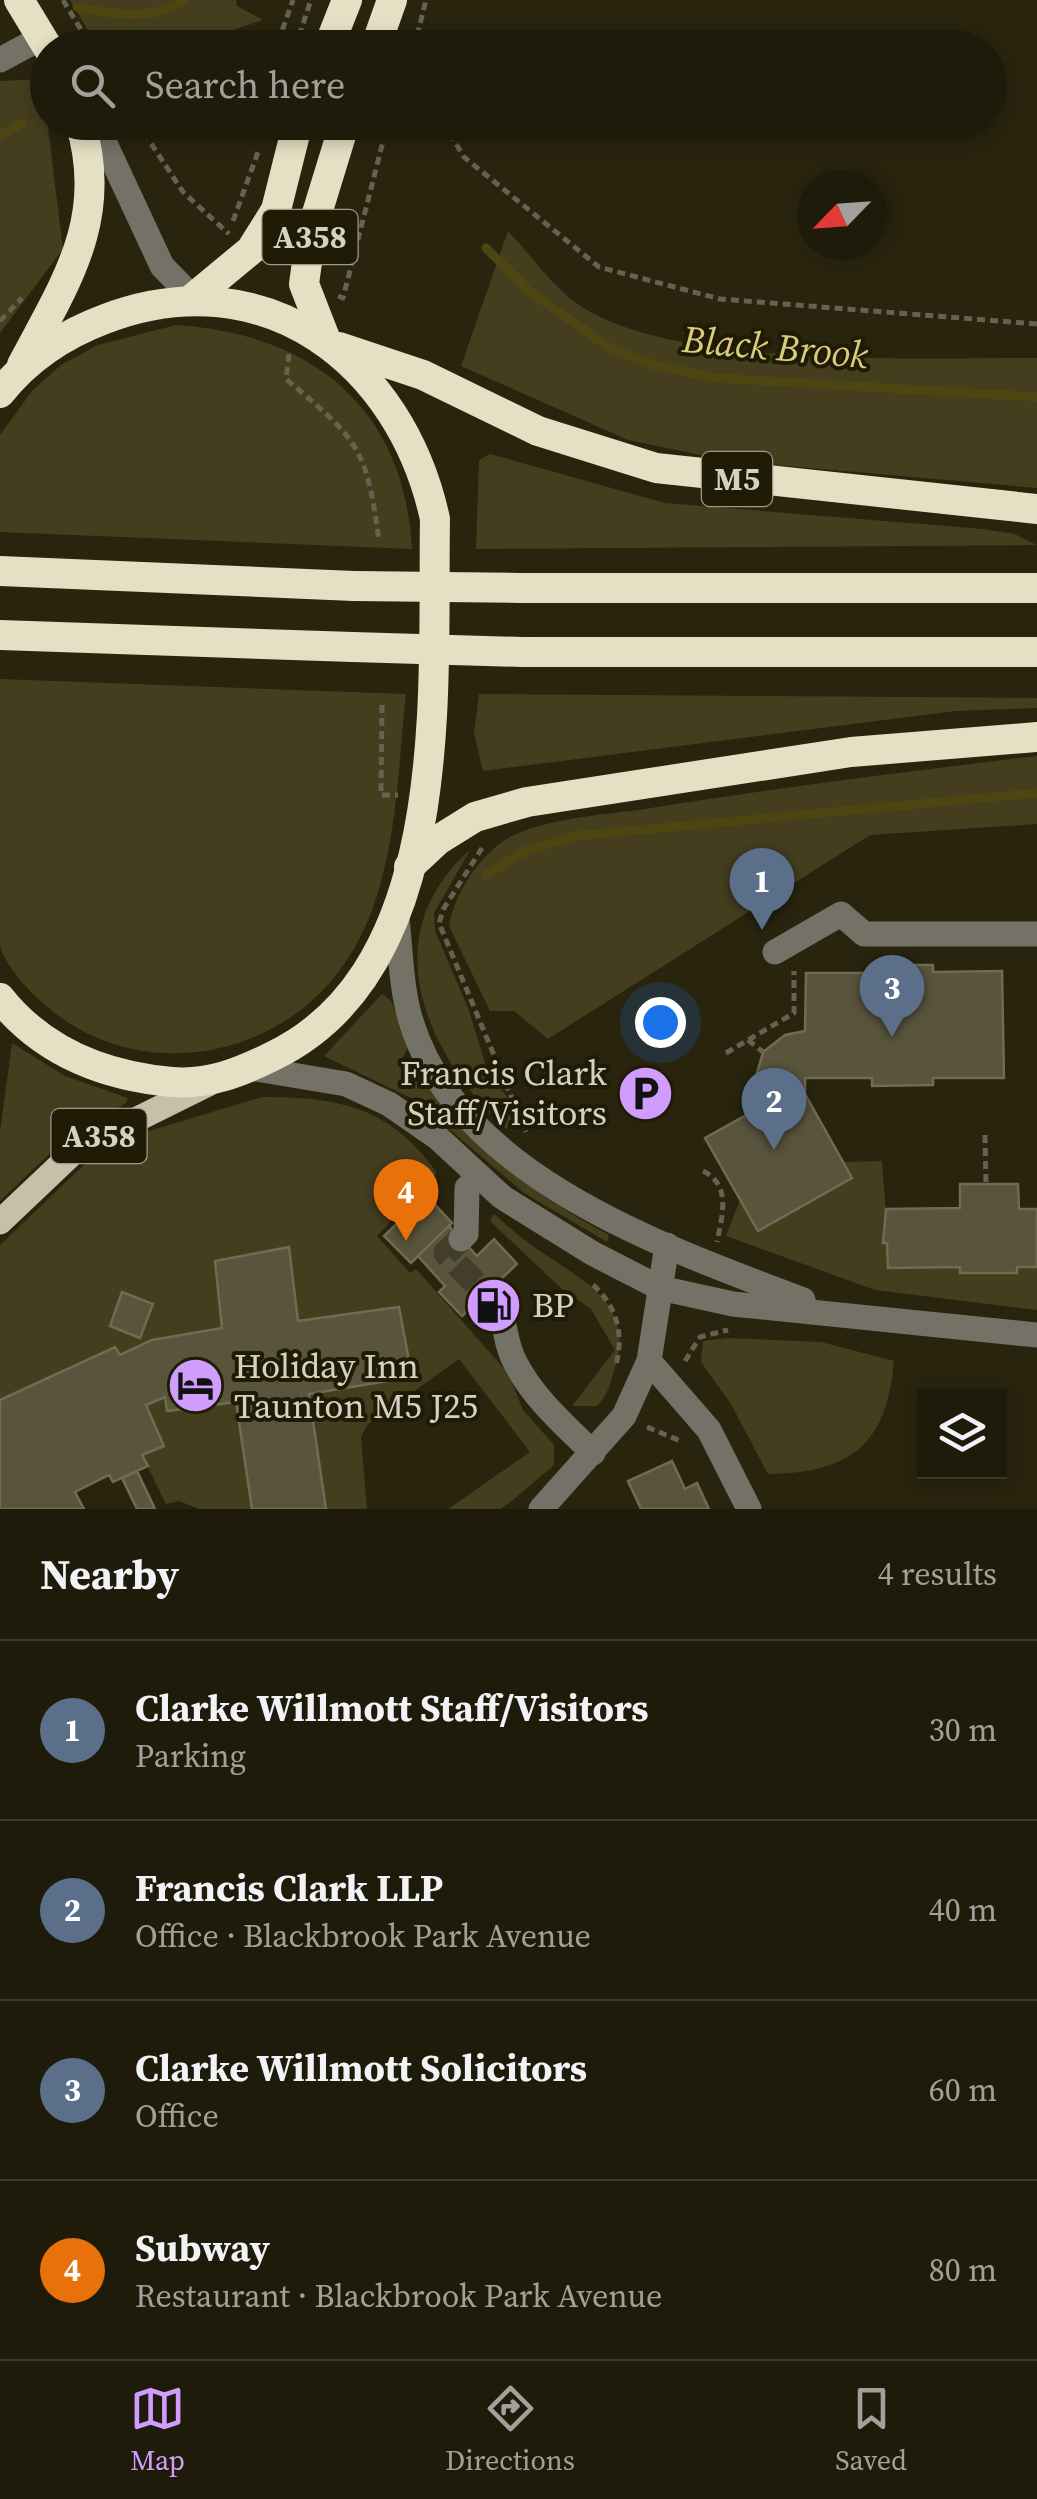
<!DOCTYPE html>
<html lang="en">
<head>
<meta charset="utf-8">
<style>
  body { margin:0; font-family:"Source Serif 4",serif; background:#2c2818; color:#f1f3f6 }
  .controls { position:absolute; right:30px; bottom:30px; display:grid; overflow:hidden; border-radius:0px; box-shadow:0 5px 15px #0003 }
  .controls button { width:90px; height:90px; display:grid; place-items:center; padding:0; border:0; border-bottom:2px solid #3c392b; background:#1f1b0a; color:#f1f3f6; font:50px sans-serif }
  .compass { position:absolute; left:797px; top:170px; width:90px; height:90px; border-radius:50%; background:#1f1b0a; box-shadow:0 5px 15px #0003; rotate:245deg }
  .you { position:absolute; left:660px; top:1022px; width:35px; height:35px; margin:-25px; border:8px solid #fff; border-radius:50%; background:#1a73e8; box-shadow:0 0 0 15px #1a73e833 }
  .badge { display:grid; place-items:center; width:65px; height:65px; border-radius:50%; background:#d09dfe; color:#fff; font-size:32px; font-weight:700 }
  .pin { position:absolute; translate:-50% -82px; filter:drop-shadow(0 2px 5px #0008) }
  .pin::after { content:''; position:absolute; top:52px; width:35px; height:30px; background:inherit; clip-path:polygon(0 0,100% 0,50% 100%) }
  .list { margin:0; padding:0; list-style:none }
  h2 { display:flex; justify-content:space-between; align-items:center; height:130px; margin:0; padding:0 40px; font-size:42px }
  h2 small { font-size:32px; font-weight:400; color:#a1a19c }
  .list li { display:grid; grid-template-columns:65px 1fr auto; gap:30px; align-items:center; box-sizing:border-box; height:180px; padding:0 40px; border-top:2px solid #3c392b }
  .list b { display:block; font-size:38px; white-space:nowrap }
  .list p { margin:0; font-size:32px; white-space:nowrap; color:#a1a19c }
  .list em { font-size:32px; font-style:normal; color:#a1a19c }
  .icon { flex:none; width:55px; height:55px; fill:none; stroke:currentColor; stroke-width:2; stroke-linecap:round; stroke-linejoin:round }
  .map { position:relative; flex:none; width:1037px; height:1509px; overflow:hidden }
  .search { position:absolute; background:#1f1b0a; box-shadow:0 5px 15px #0003; left:30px; right:30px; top:30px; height:110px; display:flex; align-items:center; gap:25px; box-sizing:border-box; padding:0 35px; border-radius:55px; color:#a1a19c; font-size:38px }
  .sheet { height:850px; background:#1f1b0a }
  nav { display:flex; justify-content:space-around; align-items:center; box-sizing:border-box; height:140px; border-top:2px solid #3c392b; background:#1f1b0a; font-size:28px; color:#a1a19c }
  nav a { display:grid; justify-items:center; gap:5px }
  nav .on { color:#d09dfe }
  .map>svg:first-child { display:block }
  .green { fill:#443e1f; fill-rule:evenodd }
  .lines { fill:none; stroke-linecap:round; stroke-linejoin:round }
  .stream { stroke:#4f4512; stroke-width:9 }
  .building { fill:#59543c; stroke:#706b52; stroke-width:2.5 }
  .minor-tunnel { stroke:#433e29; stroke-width:25; stroke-dasharray:25 12; stroke-linecap:butt }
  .path { stroke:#67624f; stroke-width:5; stroke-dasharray:8 5; stroke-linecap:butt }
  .minor { stroke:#747267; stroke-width:25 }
  .major { stroke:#c5c0a9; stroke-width:25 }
  .highway { stroke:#e5dfc3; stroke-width:30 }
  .highway-bridge { stroke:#e5dfc3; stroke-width:30 }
  .labels { text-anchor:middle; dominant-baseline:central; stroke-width:8; stroke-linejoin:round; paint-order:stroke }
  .shield { fill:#201b05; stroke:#9f9b8b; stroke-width:2.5 }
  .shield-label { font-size:32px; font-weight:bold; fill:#d5d2c4 }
  .poi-label { font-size:35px; fill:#d5d2c4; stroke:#201b05; text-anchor:start }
  .water-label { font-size:38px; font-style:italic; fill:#dccb7e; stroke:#201b05 }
</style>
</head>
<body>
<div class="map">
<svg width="1037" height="1509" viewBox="0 0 1037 1509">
  <rect width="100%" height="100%" fill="#29240e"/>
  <g class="green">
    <path d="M70 0H236L237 6 263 20 182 47H98Z"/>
    <path d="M42 79 63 249 0 333V81Z"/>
    <path d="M508 231C529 253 548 280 571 299 660 371 922 357 1037 358V488L730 461 628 440 461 366Z"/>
    <path d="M176 325C313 334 404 408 412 549L0 532V435L32 391 61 365 98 345Z"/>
    <path d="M490 454 665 503 983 529 1015 534 1037 545 476 549 479 460Z"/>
    <path d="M0 679 406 694C396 785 397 896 339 971 269 1064 132 1082 45 1005 30 992 4 965 0 945 0 922 0 893 0 869 0 806 0 742 0 679Z"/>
    <path d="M479 694 1037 698V708L956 711 483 771 474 733Z"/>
    <path d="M1037 756V824L870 835 548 1039 514 1011H490L449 926C454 893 483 849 514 835 556 816 611 815 657 807 783 787 910 771 1037 756Z"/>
    <path d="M470 850 434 913 435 931 468 1008 487 1069 509 1100 511 1122 506 1129C425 1053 373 936 470 850Z"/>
    <path d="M382 994 391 1001 409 1044 403 1058 413 1076C437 1081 448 1102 463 1121 503 1171 553 1205 609 1235L607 1242 524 1193 415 1100 324 1056Z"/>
    <path d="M12 1043 65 1076 128 1098 126 1103 67 1137 0 1201V1132Z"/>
    <path d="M262 1097C339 1097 391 1107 437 1173L377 1236 410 1273 416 1269 508 1373 523 1410 554 1445V1465L508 1504 500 1509H448L530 1452 459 1359 368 1424 361 1437 367 1509H326L309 1394 412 1376 398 1307 298 1321 288 1247 215 1261 222 1328 152 1340 120 1355 115 1347 0 1400V1245L85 1164 129 1137ZM122 1293 153 1304 140 1337 110 1326Z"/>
    <path d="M882 1161 887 1227H883V1242L887 1243 888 1267H960L961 1273H1017V1267H1037V1310L875 1290 726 1236 740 1200 758 1231 852 1179 843 1162Z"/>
    <path d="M494 1214C512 1230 529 1245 549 1257 590 1284 632 1308 616 1364 611 1380 609 1394 597 1406H572L615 1350 591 1309 562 1289 490 1221Z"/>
    <path d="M727 1338 821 1342 894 1361C887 1445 850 1473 768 1474L731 1404 701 1362 703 1341Z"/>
    <path d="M165 1397 167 1410 236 1402 252 1509H199L179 1501 166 1504 142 1455 164 1445 146 1405Z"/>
  </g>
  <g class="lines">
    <g class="stream">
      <path d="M77 7C111 14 153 22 183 0"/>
      <path d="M0 136 23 123"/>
      <path d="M486 248 530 292 610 348 654 365 716 378 1037 397"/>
      <path d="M486 875 525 851 575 836 1037 793"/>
    </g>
  </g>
  <g class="building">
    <path d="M871 965H933V972L1002 971 1004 1078H933V1085L872 1086V1078H805V1094L800 1085 761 1107 754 1084 763 1052 785 1035 805 1031 806 973H871Z"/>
    <path d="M800 1085 852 1178 758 1231 705 1138Z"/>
    <path d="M960 1184H1018L1019 1209H1037V1267H1017V1273H960V1267L888 1268 887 1243H883L886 1209 960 1208Z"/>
    <path d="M426 1195 452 1223 411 1263 384 1236Z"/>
    <path d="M449 1226 477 1256 494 1239 517 1264 462 1316 439 1292 445 1286 418 1256Z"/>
    <path d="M289 1247 298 1321 399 1307 412 1377 309 1394 326 1509H252L236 1402 167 1411 165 1397 146 1405 164 1446 142 1455 148 1466 113 1482 109 1475 75 1492 84 1509H0V1400L115 1347 120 1355 152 1340 222 1328 215 1261Z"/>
    <path d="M122 1292 153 1304 140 1338 110 1326Z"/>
    <path d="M672 1461 685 1489 697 1483 709 1509H641L628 1481Z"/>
    <path d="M137 1471 155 1509H137L122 1478Z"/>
  </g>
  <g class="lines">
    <path class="minor-tunnel" d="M461 1239 446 1253 486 1294"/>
    <g class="path">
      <path d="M63 0 92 48"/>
      <path d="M278 42 293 0"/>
      <path d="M295 48 311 0"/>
      <path d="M414 48 426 0"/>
      <path d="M137 122 183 192 229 234"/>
      <path d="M443 122 464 157 599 267 720 299 1037 324"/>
      <path d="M233 221 258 152"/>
      <path d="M338 296 343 298 388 122"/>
      <path d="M0 321 22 298"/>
      <path d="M289 354 286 379C358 440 367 447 379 542"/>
      <path d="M382 705 381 795H398"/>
      <path d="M482 848 444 908 439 923 526 1132"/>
      <path d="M748 1040 763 1052"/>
      <path d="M726 1053 794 1013V971"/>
      <path d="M985 1135 986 1184"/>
      <path d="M703 1171C732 1185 722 1216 717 1242"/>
      <path d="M593 1285C617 1306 624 1334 616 1365"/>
      <path d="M685 1361 700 1337 728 1330"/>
      <path d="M647 1427 683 1442"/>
    </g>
    <g class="minor">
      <path d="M0 60 41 38"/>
      <path d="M95 122 162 266 193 298"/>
      <path d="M397 919C401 953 401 992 412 1024 460 1177 669 1249 803 1300"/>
      <path d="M775 952 841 914 864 934H1037"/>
      <path d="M250 1068 346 1084 389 1104 438 1138 502 1197 592 1253 660 1288 733 1304 1037 1335"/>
      <path d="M461 1239 466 1234 467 1188 479 1176"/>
      <path d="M486 1294C512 1321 500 1336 516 1364 535 1400 565 1425 593 1453"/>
      <path d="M649 1361 709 1430 749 1509"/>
      <path d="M541 1509 624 1416 649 1361 667 1245"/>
    </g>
    <path class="major" d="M0 1222 77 1149 208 1084"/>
    <g class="highway">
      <path d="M19 0 48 48"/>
      <path d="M328 48 347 0"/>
      <path d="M375 48 392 0"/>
      <path d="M193 298 251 250 276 210 298 122"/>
      <path d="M327 343 304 284 311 233 345 122"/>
      <path d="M339 347 423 375 538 431 656 468 1037 509"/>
      <path d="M22 365C65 283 110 219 80 122"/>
      <path d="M0 393C27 359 65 334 105 319 265 258 401 362 435 519 432 688 455 968 273 1056 241 1072 209 1085 172 1082 105 1076 43 1052 0 998"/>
      <path d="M0 571 354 586"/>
      <path d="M522 588H1037"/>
      <path d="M0 635 353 647"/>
      <path d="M522 652H1037"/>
      <path d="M409 867 438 840 475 817 527 802 851 752 1037 737"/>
    </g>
    <g class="highway-bridge">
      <path d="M354 586 522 588"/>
      <path d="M353 647 522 652"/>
    </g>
  </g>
  <defs>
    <symbol id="parking-disc" viewBox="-11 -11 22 22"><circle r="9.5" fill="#d09dfe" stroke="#201b05"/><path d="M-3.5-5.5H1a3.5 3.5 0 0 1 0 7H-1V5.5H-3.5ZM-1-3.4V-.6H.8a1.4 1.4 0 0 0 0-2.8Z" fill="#111"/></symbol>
    <symbol id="fuel-disc" viewBox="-11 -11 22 22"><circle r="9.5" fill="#d09dfe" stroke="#201b05"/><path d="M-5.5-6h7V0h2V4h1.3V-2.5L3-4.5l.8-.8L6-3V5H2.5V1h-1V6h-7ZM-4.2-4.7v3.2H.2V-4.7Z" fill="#111"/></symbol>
    <symbol id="hotel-disc" viewBox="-11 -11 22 22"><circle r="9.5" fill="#d09dfe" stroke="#201b05"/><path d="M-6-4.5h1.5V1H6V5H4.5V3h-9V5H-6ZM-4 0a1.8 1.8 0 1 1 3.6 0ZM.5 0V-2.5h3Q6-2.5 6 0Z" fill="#111"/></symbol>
  </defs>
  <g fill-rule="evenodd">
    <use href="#parking-disc" x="614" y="1062" width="63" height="63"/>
    <use href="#fuel-disc" x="462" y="1274" width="63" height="63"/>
    <use href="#hotel-disc" x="164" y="1354" width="63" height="63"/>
  </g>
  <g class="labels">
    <g class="shield">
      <rect x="262.5" y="210" width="95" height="54" rx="8"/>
      <rect x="702" y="452" width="70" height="54" rx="8"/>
      <rect x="51.5" y="1109" width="95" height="54" rx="8"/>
    </g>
    <g class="shield-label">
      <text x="310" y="237">A358</text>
      <text x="737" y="479">M5</text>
      <text x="99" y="1136">A358</text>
    </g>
    <g class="poi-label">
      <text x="607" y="1073" text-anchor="end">Francis Clark<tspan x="607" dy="40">Staff/Visitors</tspan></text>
      <text x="532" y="1305">BP</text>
      <text x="234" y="1366">Holiday Inn<tspan x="234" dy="40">Taunton M5 J25</tspan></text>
    </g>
    <g class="water-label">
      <text transform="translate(775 347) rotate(5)">Black Brook</text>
    </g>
  </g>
</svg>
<div class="controls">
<button><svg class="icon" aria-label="layers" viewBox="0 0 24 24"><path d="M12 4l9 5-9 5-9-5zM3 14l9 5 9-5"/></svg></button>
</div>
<svg class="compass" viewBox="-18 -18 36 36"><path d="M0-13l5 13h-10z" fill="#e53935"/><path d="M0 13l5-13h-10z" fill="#a1a19c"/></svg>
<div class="you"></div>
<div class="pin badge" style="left:762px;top:930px;background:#5c6f8a">1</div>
<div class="pin badge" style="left:774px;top:1150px;background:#5c6f8a">2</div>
<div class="pin badge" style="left:892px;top:1037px;background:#5c6f8a">3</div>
<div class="pin badge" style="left:406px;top:1241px;background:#e8710a">4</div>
<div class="search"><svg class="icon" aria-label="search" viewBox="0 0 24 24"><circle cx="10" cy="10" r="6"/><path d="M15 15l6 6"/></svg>Search here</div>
</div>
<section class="sheet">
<h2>Nearby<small>4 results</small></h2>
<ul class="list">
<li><span class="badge" style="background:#5c6f8a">1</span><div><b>Clarke Willmott Staff/Visitors</b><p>Parking</p></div><em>30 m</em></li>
<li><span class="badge" style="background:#5c6f8a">2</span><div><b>Francis Clark LLP</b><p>Office · Blackbrook Park Avenue</p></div><em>40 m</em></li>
<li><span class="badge" style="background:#5c6f8a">3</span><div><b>Clarke Willmott Solicitors</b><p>Office</p></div><em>60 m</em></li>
<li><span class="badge" style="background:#e8710a">4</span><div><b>Subway</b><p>Restaurant · Blackbrook Park Avenue</p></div><em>80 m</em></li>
</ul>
</section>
<nav>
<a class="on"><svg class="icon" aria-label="map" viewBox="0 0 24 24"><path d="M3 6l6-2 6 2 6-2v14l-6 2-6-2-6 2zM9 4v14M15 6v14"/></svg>Map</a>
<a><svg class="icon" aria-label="directions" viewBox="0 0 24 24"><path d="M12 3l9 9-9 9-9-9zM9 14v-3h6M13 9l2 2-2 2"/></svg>Directions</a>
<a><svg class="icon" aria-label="saved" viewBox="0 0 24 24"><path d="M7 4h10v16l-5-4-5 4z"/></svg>Saved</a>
</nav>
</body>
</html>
